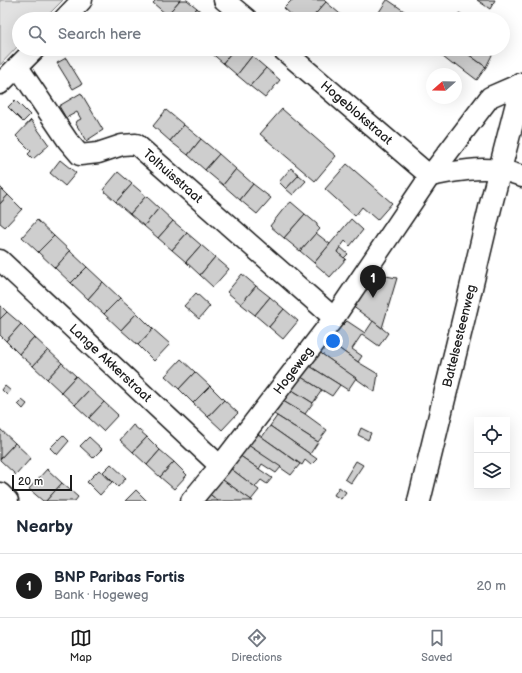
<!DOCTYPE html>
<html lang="en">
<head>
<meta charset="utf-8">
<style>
  body { margin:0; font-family:"Balsamiq Sans",sans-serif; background:#f2f2f3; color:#1f2937 }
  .controls { position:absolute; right:12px; bottom:12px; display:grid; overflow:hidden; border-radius:0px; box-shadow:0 4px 16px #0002 }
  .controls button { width:36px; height:36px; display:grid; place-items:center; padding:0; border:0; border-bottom:1px solid #e0e1e3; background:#fff; color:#1f2937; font:20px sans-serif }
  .compass { position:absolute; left:426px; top:68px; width:36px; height:36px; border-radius:50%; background:#fff; box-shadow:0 4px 16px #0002; rotate:250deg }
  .scale { position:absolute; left:12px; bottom:10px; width:60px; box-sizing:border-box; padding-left:4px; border:2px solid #1c1c1c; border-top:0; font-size:11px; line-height:14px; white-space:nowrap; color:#1c1c1c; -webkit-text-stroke:3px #fff; paint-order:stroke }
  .you { position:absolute; left:333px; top:341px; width:14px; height:14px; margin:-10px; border:3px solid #fff; border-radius:50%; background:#1a73e8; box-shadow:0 0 0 6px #1a73e833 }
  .badge { display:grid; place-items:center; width:26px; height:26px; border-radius:50%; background:#1c1c1c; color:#fff; font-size:13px; font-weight:700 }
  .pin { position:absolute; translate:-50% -33px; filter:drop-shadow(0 1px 2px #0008) }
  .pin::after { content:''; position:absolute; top:21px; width:14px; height:12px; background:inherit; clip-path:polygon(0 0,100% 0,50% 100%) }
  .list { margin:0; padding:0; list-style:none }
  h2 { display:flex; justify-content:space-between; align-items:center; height:52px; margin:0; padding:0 16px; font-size:17px }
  h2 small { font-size:13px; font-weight:400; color:#747a83 }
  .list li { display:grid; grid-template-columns:26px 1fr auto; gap:12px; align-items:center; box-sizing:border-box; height:64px; padding:0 16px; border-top:1px solid #e0e1e3 }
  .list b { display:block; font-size:15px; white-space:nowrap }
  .list p { margin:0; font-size:13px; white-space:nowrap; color:#747a83 }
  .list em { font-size:13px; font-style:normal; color:#747a83 }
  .icon { flex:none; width:22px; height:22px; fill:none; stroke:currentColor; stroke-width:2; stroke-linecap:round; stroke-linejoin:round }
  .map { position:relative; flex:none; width:522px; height:501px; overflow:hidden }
  .search { position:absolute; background:#fff; box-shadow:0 4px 16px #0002; left:12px; right:12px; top:12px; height:44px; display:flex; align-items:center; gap:10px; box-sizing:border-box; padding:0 14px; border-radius:22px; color:#747a83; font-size:15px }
  .sheet { height:116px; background:#fff }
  nav { display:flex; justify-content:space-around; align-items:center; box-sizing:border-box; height:56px; border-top:1px solid #e0e1e3; background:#fff; font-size:11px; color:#747a83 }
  nav a { display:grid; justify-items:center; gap:2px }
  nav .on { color:#1c1c1c }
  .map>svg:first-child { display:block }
  .green { fill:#e2e2e2; stroke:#7f7f7f }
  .building { fill:#cecece; stroke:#1c1c1c }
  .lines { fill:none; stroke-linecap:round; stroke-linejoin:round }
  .street-casing { stroke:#1c1c1c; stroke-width:23 }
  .secondary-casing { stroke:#1c1c1c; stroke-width:25 }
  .street { stroke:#fff; stroke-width:20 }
  .secondary { stroke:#fff; stroke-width:22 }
  .labels { text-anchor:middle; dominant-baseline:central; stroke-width:3; stroke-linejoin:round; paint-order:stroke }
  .street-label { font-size:13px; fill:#1c1c1c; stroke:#fff }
</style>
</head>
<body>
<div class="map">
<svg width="522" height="501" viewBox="0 0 522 501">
  <rect width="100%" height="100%" fill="#fff"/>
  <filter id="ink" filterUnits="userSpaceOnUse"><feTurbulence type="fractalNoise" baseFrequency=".025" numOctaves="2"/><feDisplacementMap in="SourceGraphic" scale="8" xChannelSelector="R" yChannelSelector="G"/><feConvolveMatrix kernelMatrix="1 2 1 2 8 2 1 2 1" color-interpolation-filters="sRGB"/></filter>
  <g filter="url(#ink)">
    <path class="green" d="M0 0H63L44 19H19V45L0 65Z"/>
    <g class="building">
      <path d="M156 0H180L167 15 153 3Z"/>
      <path d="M180 0H187L197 8 188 19H171L167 15Z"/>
      <path d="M292 0H324L326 2 311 19H296L284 8Z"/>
      <path d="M387 0H388L407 13 403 19H390L379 12Z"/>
      <path d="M477 0H495L490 9Z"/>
      <path d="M326 2 346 19H311Z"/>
      <path d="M197 8 209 19H188Z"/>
      <path d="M459 13 471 19H459L457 18Z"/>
      <path d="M210 49H234L223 63 209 51Z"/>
      <path d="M234 49H244L252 56 237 75 223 63Z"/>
      <path d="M433 49H461L486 67 477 80 456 64 453 65Z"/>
      <path d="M461 49H491L494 51 486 67Z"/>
      <path d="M252 56 266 68 250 86 237 75Z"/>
      <path d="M66 58 82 84 73 89 57 63Z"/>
      <path d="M266 68 280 80 265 98 250 86Z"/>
      <path d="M81 93 103 130 86 141 76 124 77 121 81 119 77 112 66 118 59 106Z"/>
      <path d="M15 100 30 115 23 122 8 107Z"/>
      <path d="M282 109 336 156 315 181 260 134Z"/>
      <path d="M166 110 184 125 170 141 153 126Z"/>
      <path d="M31 120 49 145 33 159 28 154 31 151 16 136Z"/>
      <path d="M184 125 201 139 188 155 170 141Z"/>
      <path d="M201 139 219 154 205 170 188 155Z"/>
      <path d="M219 154 236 169 223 185 205 170Z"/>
      <path d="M60 160 76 173 65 186 50 173Z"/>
      <path d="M347 164 392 203 377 220 362 207 355 216 325 189Z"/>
      <path d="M291 168 299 175 286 189 279 182Z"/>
      <path d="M236 169 253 184 240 200 223 185Z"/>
      <path d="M118 172 132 184 116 202 103 190Z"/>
      <path d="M299 175 306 181 293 195 286 189Z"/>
      <path d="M132 184 146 196 130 214 116 202Z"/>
      <path d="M253 184 271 198 257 214 240 200Z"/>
      <path d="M0 187 8 195 0 204Z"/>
      <path d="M8 195 22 209 5 227 0 223V204Z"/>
      <path d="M146 196 159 208 144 226 130 214Z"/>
      <path d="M291 202 305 214 284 238 270 226 285 207Z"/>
      <path d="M159 208 173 221 158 238 144 226Z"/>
      <path d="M305 214 317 224V226L320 229 300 251 284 238Z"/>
      <path d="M351 219 363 230 350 246 345 241 337 252 346 259 330 277 314 263Z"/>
      <path d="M37 220 54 236 38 252 22 237Z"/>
      <path d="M173 221 187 233 172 250 158 238Z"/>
      <path d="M187 233 201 245 186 262 172 250Z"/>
      <path d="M316 233 330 244 314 263 300 251Z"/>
      <path d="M54 236 70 251 55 268 38 252Z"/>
      <path d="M201 245 215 257 200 275 186 262Z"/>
      <path d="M340 247 348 254 344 258 337 252Z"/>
      <path d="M70 251 87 267 71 283 55 268Z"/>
      <path d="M215 257 229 269 213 287 200 275Z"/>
      <path d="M87 267 103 282 88 299 71 283Z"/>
      <path d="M242 274 256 286 241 304 227 292Z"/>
      <path d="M380 275 397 278 382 328 348 303 361 293 374 286 372 278Z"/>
      <path d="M103 282 120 298 104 314 88 299Z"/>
      <path d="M256 286 270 297 255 315 241 304Z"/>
      <path d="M196 293 210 306 199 319 184 306Z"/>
      <path d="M270 297 284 309 269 327 255 315Z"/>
      <path d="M120 298 137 313 121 330 104 314Z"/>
      <path d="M0 305 7 312 0 319Z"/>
      <path d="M284 309 298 321 283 339 269 327Z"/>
      <path d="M7 312 21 324 6 341 0 335V319Z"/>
      <path d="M137 313 153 329 138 345 121 330Z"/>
      <path d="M340 321 343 325 347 321 365 333 373 321 388 333 379 346 362 334 352 349 362 356 358 362 327 340Z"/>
      <path d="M21 324 34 337 19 354 6 341Z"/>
      <path d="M153 329 170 344 154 361 138 345Z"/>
      <path d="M34 337 48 350 33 366 19 354Z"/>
      <path d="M327 340 358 362 378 374 375 392 319 352Z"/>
      <path d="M48 350 62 363 47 379 33 366Z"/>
      <path d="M319 352 356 378 348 390 308 365Z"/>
      <path d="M181 359 195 372 179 389 165 376Z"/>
      <path d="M62 363 76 376 61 392 47 379Z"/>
      <path d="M308 365 340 385 332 396 301 377Z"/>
      <path d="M195 372 210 386 193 403 179 389Z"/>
      <path d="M76 376 90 389 75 405 61 392Z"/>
      <path d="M301 377 322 390 313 403 292 390Z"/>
      <path d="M5 386 11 391 7 395 2 390Z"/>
      <path d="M210 386 224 400 208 417 193 403Z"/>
      <path d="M90 389 104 402 89 418 75 405Z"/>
      <path d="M292 390 313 403 305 414 283 401Z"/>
      <path d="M22 400 27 404 23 409 18 404Z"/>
      <path d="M224 400 238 413 222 430 208 417Z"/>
      <path d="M283 401 305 414 327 430 318 442 274 414Z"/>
      <path d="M104 402 118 415 103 431 89 418Z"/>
      <path d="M277 416 318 442 310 454 270 426Z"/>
      <path d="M133 425 147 437 133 452 120 440Z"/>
      <path d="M270 426 310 454 317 459 311 465 305 460 302 465 262 437Z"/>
      <path d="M361 428 371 433 368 440 358 435Z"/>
      <path d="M0 429 15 443 0 459Z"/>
      <path d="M255 432 300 464 291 475 245 443Z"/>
      <path d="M63 435 69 441 57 455 50 448Z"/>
      <path d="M89 437 102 449 93 458 80 446Z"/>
      <path d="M147 437 160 450 147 465 133 452Z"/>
      <path d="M15 443 31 458 16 475 0 460V459Z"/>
      <path d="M245 443 281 467 276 473 262 464 259 469 236 453Z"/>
      <path d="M160 450 174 462 160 477 147 465Z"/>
      <path d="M236 453 272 478 267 484 261 480 255 487 226 465Z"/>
      <path d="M356 461 363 465 351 483 345 479Z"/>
      <path d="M174 462 187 475 174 489 160 477Z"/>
      <path d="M111 464 126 478 118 487 103 472Z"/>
      <path d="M226 465 259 490 251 500 217 476Z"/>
      <path d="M47 469 62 483 46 501H43L29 489Z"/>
      <path d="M99 470 112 482 100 495 87 482Z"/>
      <path d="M217 476 253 501H218L205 490Z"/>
      <path d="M62 483 78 497 75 501H46Z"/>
      <path d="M339 487 346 492 341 499 334 495Z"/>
      <path d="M136 490 147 501H125Z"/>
      <path d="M205 490 218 501H195Z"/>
    </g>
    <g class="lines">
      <defs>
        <g id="street">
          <path d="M224 0 247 19"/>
          <path d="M64 19 82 0"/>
          <path id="s1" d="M282 49 430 176"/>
          <path id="s2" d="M18 67 68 141 80 155 98 153 122 145 136 144 334 318"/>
          <path d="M0 84 35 49"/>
          <path d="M430 176C453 172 475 167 498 170 505 171 513 173 519 175L522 177"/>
          <path id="s3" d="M0 260 220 466"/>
          <path d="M0 493 8 501"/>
          <path id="s4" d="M191 501 220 466 334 318 430 176 490 97 522 83"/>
        </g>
        <g id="secondary">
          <path id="s5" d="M419 501 466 309 490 208 522 84"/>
        </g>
      </defs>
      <use href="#street" class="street-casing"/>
      <use href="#secondary" class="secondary-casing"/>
      <use href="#street" class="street"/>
      <use href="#secondary" class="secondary"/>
    </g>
  </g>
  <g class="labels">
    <g class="street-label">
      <text stroke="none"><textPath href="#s1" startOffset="98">Hogeblokstraat</textPath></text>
      <text stroke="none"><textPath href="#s2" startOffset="214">Tolhuisstraat</textPath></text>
      <text stroke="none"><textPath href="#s5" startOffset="170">Battelsesteenweg</textPath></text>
      <text stroke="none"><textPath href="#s3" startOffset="151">Lange Akkerstraat</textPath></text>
      <text stroke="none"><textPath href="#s4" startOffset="166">Hogeweg</textPath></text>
    </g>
  </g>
</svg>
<div class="controls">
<button><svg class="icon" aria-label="locate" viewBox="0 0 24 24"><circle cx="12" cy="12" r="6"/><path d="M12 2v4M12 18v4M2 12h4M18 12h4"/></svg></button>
<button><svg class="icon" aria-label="layers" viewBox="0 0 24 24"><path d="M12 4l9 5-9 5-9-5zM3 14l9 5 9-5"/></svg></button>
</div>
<svg class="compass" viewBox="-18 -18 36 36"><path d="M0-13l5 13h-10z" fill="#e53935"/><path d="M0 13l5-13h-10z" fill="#747a83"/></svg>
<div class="scale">20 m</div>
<div class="you"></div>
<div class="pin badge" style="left:373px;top:298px">1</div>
<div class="search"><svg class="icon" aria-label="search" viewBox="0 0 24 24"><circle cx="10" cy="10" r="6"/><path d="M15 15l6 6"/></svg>Search here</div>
</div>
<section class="sheet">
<h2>Nearby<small></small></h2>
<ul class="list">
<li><span class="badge">1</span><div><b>BNP Paribas Fortis</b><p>Bank · Hogeweg</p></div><em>20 m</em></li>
</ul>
</section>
<nav>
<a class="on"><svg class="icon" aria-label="map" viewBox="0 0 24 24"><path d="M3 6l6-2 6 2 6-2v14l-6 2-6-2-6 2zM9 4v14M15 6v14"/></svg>Map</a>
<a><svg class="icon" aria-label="directions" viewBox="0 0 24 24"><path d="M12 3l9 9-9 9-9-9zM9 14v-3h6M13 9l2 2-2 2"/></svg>Directions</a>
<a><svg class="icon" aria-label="saved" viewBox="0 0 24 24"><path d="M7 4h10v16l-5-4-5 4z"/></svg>Saved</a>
</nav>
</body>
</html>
